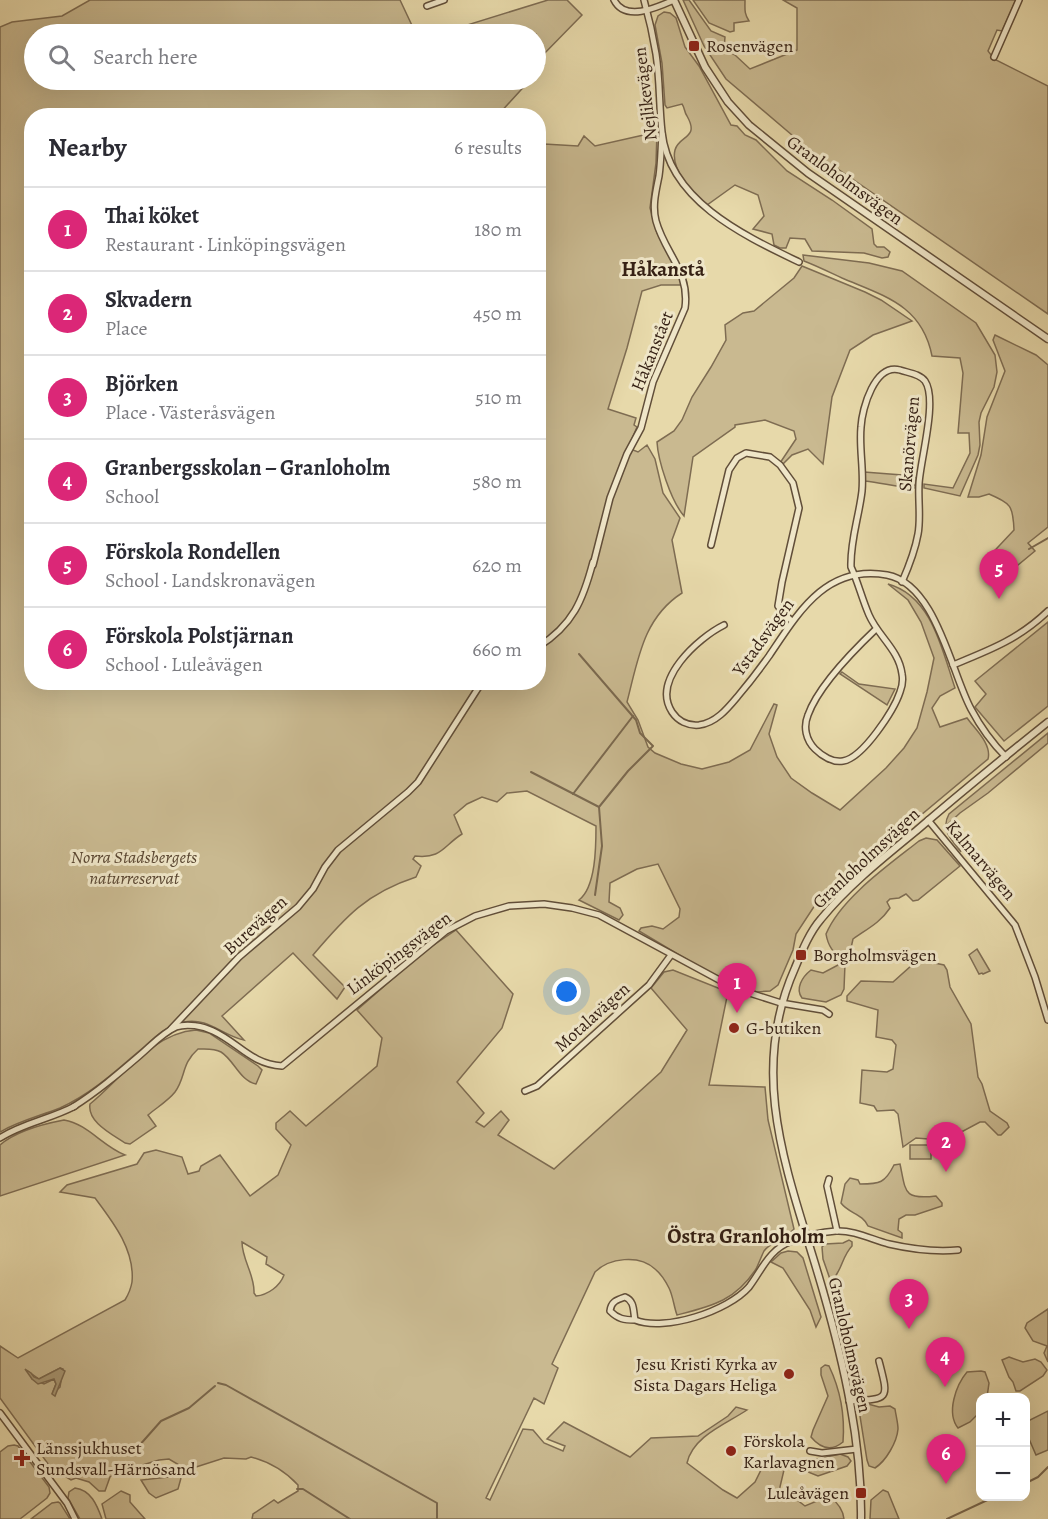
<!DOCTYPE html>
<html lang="en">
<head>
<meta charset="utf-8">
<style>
  body { margin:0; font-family:Alegreya,serif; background:#f2f2f3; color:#2b2b33 }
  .controls { position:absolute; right:18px; bottom:18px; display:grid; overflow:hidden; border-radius:12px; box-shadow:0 6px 24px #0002 }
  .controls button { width:54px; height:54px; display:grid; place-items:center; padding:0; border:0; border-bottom:2px solid #e1e1e2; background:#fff; color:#2b2b33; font:30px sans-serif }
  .you { position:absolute; left:567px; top:992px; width:21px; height:21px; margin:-15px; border:4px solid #fff; border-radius:50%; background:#1a73e8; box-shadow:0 0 0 9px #1a73e833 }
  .badge { display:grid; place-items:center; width:39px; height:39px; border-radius:50%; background:#db2777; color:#fff; font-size:20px; font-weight:700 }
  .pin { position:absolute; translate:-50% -50px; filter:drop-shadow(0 2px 3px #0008) }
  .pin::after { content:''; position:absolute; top:32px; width:21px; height:18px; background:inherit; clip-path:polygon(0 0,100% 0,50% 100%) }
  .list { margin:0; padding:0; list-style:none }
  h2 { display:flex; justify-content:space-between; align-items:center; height:78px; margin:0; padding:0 24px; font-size:26px }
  h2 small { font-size:20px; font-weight:400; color:#7c7c81 }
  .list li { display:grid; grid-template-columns:39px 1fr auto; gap:18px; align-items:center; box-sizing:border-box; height:84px; padding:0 24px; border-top:2px solid #e1e1e2 }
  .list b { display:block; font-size:22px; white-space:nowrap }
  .list p { margin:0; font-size:20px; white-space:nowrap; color:#7c7c81 }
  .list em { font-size:20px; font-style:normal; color:#7c7c81 }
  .icon { flex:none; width:33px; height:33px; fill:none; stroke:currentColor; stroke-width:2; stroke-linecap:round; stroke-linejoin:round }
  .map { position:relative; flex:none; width:1048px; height:1519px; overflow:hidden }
  .search { position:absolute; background:#fff; box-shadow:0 6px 24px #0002; left:24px; top:24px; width:522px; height:66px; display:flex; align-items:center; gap:15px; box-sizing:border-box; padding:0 21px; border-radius:33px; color:#7c7c81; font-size:22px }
  .panel { position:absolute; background:#fff; box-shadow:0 6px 24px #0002; left:24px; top:108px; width:522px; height:582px; border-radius:24px }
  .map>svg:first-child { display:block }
  .green { fill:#c9b990; stroke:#7e6c52; stroke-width:1.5; fill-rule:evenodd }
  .water { fill:#aa9a77; stroke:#7b694f; stroke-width:1.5 }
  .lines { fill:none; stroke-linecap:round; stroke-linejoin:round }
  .stream { stroke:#7b694f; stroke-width:2 }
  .minor-casing { stroke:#614e39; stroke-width:8 }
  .tertiary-casing { stroke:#614e39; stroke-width:9 }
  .minor { stroke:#efe6c8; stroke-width:5 }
  .tertiary { stroke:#efe6c8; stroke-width:6 }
  .poi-dot { fill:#8f2418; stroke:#efe6c8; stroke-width:2 }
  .labels { text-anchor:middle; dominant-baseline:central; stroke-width:6; stroke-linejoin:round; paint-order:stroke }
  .poi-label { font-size:18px; fill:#341f13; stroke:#efe6c8; text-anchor:start }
  .street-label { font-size:18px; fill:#341f13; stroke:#efe6c8 }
  .park-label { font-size:18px; font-style:italic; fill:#594632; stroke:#efe6c8 }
  .quarter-label { font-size:21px; font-weight:bold; fill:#341f13; stroke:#efe6c8 }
</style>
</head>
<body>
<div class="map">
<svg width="1048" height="1519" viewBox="0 0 1048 1519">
  <rect width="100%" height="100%" fill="#e7d9aa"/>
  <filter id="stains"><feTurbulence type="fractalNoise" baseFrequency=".00333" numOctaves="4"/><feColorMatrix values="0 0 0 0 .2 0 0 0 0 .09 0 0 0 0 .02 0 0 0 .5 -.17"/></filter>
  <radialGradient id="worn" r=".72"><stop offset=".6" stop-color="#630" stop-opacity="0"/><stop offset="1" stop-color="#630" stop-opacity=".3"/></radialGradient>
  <g class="green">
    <path d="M90 0H400L416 34H34V80H530L498 115 32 116V682H538L539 146 544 144 578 146 584 136 595 146 657 132 656 163 650 208 657 233 676 265 682 285H661L642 291 627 348 608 409 636 418 634 425 637 427 628 448 638 452 647 445 655 459 663 493 680 518 672 540 682 593C643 618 638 660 627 702L638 720 648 747 655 753 681 764 702 769 729 762 750 750 774 704 777 705 769 734 777 757 791 778 812 793 840 810 886 768 904 748 917 728 927 692 934 658 921 622 908 600 888 584C932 596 942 650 955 688L940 696 932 708 940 727 967 718C975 729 992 744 988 759L817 902 796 934 793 950 778 985 770 991 757 992 735 985 706 971 639 931 641 928 652 926 663 929 679 917 680 909 658 864 637 869 610 883 609 902 620 908 623 915 619 920 579 900C596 887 596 846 596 826L527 791 507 793 497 802 482 797 467 804 454 815 462 834C443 846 442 859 415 856L413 859 421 866 416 877C367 893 346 916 313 955L345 987 337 999 293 953 222 1016 244 1040C223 1036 208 1017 184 1022 168 1025 157 1035 145 1046 118 1069 93 1093 60 1108 40 1116 19 1121 0 1132V27L12 22 62 16Z"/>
    <path d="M548 0H567L582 15 539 59 544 65 536 74V34H450L451 30Z"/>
    <path d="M683 0H689L711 31 725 37 724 49 735 55 750 69 797 50V8L783 0H1016L1002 31 997 30 988 51 994 59 1048 86V314L806 147 726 79 704 46Z"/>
    <path d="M693 0H745C745 10 744 13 749 21L734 23V31L730 32 709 23Z"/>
    <path d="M664 12 670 13 676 18 685 47 699 66 731 125 737 126 745 135 756 140 787 171 832 200 872 229 874 244 877 247H884L890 252 888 257 882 258 864 253 812 251 805 239 790 238 786 248H780L774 245 772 234 753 229 764 216 758 195 735 185 707 205C694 193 670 171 675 150 679 135 700 139 687 116 684 112 685 108 682 104L667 108 665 105 662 63 655 25 658 16Z"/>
    <path d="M803 255 869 263 902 271 976 323 995 355 997 372 994 387 981 413 979 422 980 445 978 455 960 496 924 488V484L953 488 970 453 969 433H958L963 373 960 358 932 356C922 305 884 296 842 278 829 272 817 266 804 261Z"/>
    <path d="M802 266 865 292 881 300 912 321 873 335 850 350 832 397 823 464 808 449 792 455 782 465 780 463 796 439 794 431 765 420 735 425V427L693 457 684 516C671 501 658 461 657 442L674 431 682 420 692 397 711 367 726 340 725 325 743 313 754 311 794 278Z"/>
    <path d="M995 335 1036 355 1048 365V527L1028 543 1035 551 1018 565 987 567 983 563 1014 530C1013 505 1011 504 989 494L979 497H968L981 455 987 417 1005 371 993 340Z"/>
    <path d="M864 472 915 476V488C897 487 883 483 865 481Z"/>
    <path d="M1048 622V706L1004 741 975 707 986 694 975 681Z"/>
    <path d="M842 672 859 684 895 689 887 705 840 674Z"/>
    <path d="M1048 733V743L988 793 960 813 947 825 951 835 961 852C952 840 940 830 949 814Z"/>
    <path d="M926 838 937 840 960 866 918 900 913 901 906 894 899 898 890 899 887 902 890 908C880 923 867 929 853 939L849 957 844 960C833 953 828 946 826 934 841 898 890 864 919 841Z"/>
    <path d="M456 930 513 994 502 1028 457 1082 484 1113 476 1122 484 1127 501 1111 509 1120 498 1135 554 1169 661 1072 687 1030 651 988 664 972 673 970 728 992 709 1085 765 1087 768 1120 794 1229C791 1232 787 1236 784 1238 777 1242 769 1244 764 1251 761 1257 759 1263 756 1269 735 1301 712 1306 677 1315 674 1307 673 1296 669 1288 666 1282 660 1273 655 1269 639 1254 609 1258 595 1272L552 1364 558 1368 544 1404 534 1398 486 1498 490 1500 523 1429 533 1430 544 1443 563 1451 565 1446 547 1439 564 1422 630 1457 651 1438 698 1436 728 1416 736 1407 747 1410C726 1424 693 1436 687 1463L723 1490 737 1498 755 1482 762 1468 780 1464 784 1470 779 1491 797 1500 805 1506 829 1496C837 1502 843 1509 844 1519H252L253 1514 274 1500 278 1503 298 1491V1485C285 1471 270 1462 251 1457L246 1459 224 1458 193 1468H184L169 1459 159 1460 116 1473 110 1477 105 1491H99L89 1482 76 1478 71 1480 51 1468 0 1398V1346L18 1358 125 1300C128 1295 131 1288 132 1282 135 1250 113 1222 95 1198L60 1192 67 1185 137 1164 144 1153 156 1150 182 1157 188 1174 199 1171 201 1166 220 1155 250 1196 278 1175 291 1145 276 1129V1123L290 1111 306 1126 377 1066 382 1038 357 1010 422 953ZM242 1242 267 1257 266 1264 284 1275C280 1286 268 1295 256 1296L254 1293C255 1275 242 1260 242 1242ZM60 1368 63 1369 60 1387 52 1394 56 1384 54 1379 44 1384 32 1379 29 1372 39 1379Z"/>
    <path d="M977 949 990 971 983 974 982 973 979 974 969 955Z"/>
    <path d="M925 961 944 965 947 970 950 987 971 1024 978 1077 982 1084 990 1111 1007 1123 1009 1127 1001 1135H998L985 1122H980L952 1137 941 1140 916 1138 903 1147 898 1114 894 1110 877 1111 874 1106 860 1103 862 1070 887 1072 893 1069 896 1045 892 1040 876 1037 878 1010 847 1001V996L861 981 893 982 911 966Z"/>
    <path d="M845 964 844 989 841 995 826 1002 802 998C795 989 802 977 811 970L823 973 838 965Z"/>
    <path d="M196 1030 209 1033 258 1066 262 1070 256 1084C240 1081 234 1060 221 1052 214 1048 206 1049 198 1049 181 1064 186 1077 175 1092 168 1101 156 1108 148 1115L156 1126 130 1144 125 1143C112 1134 87 1122 90 1104 122 1078 152 1033 196 1030Z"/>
    <path d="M64 1120C88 1124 102 1146 125 1155L0 1196V1145C16 1131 43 1124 64 1120Z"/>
    <rect x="910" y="1145" width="21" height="14"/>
    <path d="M900 1164C906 1192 903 1200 936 1196L942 1203V1206L915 1215H906L899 1219 898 1230 902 1233V1238L868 1226C863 1214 848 1213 841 1203L845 1184 850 1178 858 1180 860 1184C880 1184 885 1183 894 1165Z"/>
    <path d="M849 1240 852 1242V1246C842 1256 842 1271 831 1282L823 1259 822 1247 825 1244 843 1243Z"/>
    <path d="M788 1251 797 1252 803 1258 821 1317 816 1327 810 1310 783 1268 771 1262 781 1253Z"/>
    <path d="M1048 1309V1362L1044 1353 1047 1346 1033 1341 1025 1328 1027 1323Z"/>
    <path d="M1009 1357 1023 1362 1035 1359 1041 1362 1047 1370 1043 1376 1020 1391H1016L1013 1382 1009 1377 1002 1360Z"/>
    <path d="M825 1365 829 1366C840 1389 845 1416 843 1442 832 1451 821 1449 811 1437L813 1430 828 1396 821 1375V1368Z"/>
    <path d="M981 1371 985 1372 989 1383 987 1397 980 1398V1412L970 1422 958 1428C946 1413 956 1385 967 1372Z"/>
    <path d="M868 1404 879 1407 890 1406 895 1409C896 1416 898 1423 898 1429 897 1442 886 1461 875 1468L869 1466 867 1460 860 1416 862 1406Z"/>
    <path d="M1048 1411V1450L1036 1455 1026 1432V1422Z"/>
    <path d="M14 1445 18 1446 49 1487 50 1493 47 1498 20 1519H0V1452L8 1446Z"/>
    <path d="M840 1454 848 1457 851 1461 847 1466 818 1476 793 1466 792 1463 804 1459H817Z"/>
    <path d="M178 1476 181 1478 178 1489 156 1498 149 1493 141 1480Z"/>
    <path d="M75 1488C91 1490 97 1505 102 1519H80L68 1498 69 1492Z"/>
    <path d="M883 1490 888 1492 899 1519H870L871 1500Z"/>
    <path d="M121 1491 130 1495V1502L145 1519H106L102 1504Z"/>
    <path d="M58 1502 60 1503 70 1519H31L52 1503Z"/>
  </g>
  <path class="water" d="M60 1368 65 1371 55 1396 52 1394 56 1384 54 1379 38 1384 32 1379 25 1369 31 1373 34 1377 39 1379Z"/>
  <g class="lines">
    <g class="stream">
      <path d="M1029 549 1048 538"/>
      <path d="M579 654 636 720 640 733 653 746 628 771 599 807"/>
      <path d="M531 772 599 807 602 846 595 895"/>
      <path d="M573 794 633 716"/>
      <path d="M218 1383 226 1385 437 1503V1519"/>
      <path d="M130 1456 161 1421 189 1408 215 1386"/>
      <path d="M1026 1483 1038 1477 1048 1467"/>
      <path d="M297 1489H303L350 1519"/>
      <path d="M947 1519 996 1496"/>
    </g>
    <defs>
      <g id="minor">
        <path d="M614 0C625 22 656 8 674 0"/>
        <path d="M644 0C649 18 653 36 656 54 660 80 659 106 662 132 669 201 745 236 799 262"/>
        <path d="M427 6 444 0"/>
        <path d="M994 57 1019 0"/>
        <path d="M711 545 729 470 737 458 746 453 770 457 780 465 793 483 799 508 782 582 778 606 783 613 792 621"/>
        <path d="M593 565 610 498 627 454 641 428 653 382 685 308C690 271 665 254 656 221 652 206 656 191 659 176 661 162 661 148 662 134"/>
        <path d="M724 625C698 638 651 680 672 712 678 721 688 726 699 725 716 723 728 708 738 696 749 683 759 670 769 656 798 613 826 564 887 575 936 584 951 672 971 709 980 726 992 743 1006 757"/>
        <path d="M876 629C855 649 818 687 808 715 803 727 806 740 815 749 822 756 833 763 843 761 863 758 894 710 900 692 902 687 903 679 902 674 899 650 878 636 869 615 862 599 858 582 851 567 850 541 859 517 862 491 864 470 859 448 861 427 862 408 875 363 900 370 909 373 920 374 925 381 938 400 920 461 919 484 918 501 921 518 918 534 915 551 909 566 902 582"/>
        <path d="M538 647C573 625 583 600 593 562"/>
        <path d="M953 665C990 650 1019 639 1048 611"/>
        <path d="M928 820 1015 925 1035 977 1048 1020"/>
        <path d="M171 1029 239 957 298 907 313 889 325 867 338 850 408 792 418 782 482 682"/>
        <path d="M525 1091 537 1086 649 985 671 955"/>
        <path d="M73 1107C97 1092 118 1074 139 1056 151 1046 162 1033 176 1027 187 1023 203 1026 213 1031 239 1043 251 1064 282 1066L446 931 475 916 509 906 544 904 572 908 599 915 734 988 781 1003 823 1010 829 1014"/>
        <path d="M0 1138C23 1123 51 1119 75 1106"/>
        <path d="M829 1179 827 1186 837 1231"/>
        <path d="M635 1320C624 1320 618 1319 610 1311 611 1302 616 1300 625 1297 635 1301 633 1311 635 1320 665 1332 728 1311 749 1287 762 1270 769 1249 792 1241 805 1236 822 1232 836 1231 854 1230 873 1240 889 1244 911 1249 936 1252 958 1250"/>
        <path d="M849 1401C890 1399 889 1400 879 1361"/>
        <path d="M0 1413 67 1503 75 1519"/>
        <path d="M810 1451 822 1453 857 1449"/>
      </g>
      <g id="tertiary">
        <path d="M674 0 705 67 728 102 749 125 808 173 1048 339"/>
        <path d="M861 1519C862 1443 844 1364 823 1291 792 1182 745 1080 795 968 802 951 809 933 821 919 848 886 883 858 916 831 959 794 1003 758 1048 722"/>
      </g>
    </defs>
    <use href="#minor" class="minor-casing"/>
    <use href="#tertiary" class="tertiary-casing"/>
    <use href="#minor" class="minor"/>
    <use href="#tertiary" class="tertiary"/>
  </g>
  <g class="poi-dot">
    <rect x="688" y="40" width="12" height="12" rx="3"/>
    <rect x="795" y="949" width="12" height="12" rx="3"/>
    <circle cx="734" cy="1028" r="6"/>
    <circle cx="789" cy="1374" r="6"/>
    <circle cx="731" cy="1451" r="6"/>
    <path d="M19 1449h6v6h6v6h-6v6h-6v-6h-6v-6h6z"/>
    <rect x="855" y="1487" width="12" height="12" rx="3"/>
  </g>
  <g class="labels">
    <g class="poi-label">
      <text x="706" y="46">Rosenvägen</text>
      <text x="813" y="955">Borgholmsvägen</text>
      <text x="746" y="1028">G-butiken</text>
      <text x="777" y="1364" text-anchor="end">Jesu Kristi Kyrka av<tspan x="777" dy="21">Sista Dagars Heliga</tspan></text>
      <text x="743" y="1441">Förskola<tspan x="743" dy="21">Karlavagnen</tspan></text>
      <text x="36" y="1448">Länssjukhuset<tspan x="36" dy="21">Sundsvall-Härnösand</tspan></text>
      <text x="849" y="1493" text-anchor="end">Luleåvägen</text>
    </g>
    <g class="street-label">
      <text transform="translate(645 94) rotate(-97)">Nejlikevägen</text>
      <text transform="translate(845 180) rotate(36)">Granloholmsvägen</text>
      <text transform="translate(652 351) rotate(-68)">Håkanstået</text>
      <text transform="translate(909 444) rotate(-85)">Skanörvägen</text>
      <text transform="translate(763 637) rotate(-54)">Ystadsvägen</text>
      <text transform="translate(866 858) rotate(-43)">Granloholmsvägen</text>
      <text transform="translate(981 860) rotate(50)">Kalmarvägen</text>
      <text transform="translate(255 925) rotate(-42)">Burevägen</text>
      <text transform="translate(399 953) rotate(-37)">Linköpingsvägen</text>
      <text transform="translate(592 1017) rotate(-42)">Motalavägen</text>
      <text transform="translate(850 1345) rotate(77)">Granloholmsvägen</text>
    </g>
    <g class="park-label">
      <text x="134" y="857">Norra Stadsbergets<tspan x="134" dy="21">naturreservat</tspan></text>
    </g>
    <g class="quarter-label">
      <text x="663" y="269">Håkanstå</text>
      <text x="746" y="1236">Östra Granloholm</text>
    </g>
  </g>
  <rect width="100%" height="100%" filter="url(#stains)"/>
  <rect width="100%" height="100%" fill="url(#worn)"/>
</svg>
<div class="controls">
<button>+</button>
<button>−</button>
</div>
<div class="you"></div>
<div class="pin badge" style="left:737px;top:1013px">1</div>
<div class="pin badge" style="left:946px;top:1172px">2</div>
<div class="pin badge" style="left:909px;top:1329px">3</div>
<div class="pin badge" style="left:945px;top:1387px">4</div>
<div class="pin badge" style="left:999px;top:599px">5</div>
<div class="pin badge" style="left:946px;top:1484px">6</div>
<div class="search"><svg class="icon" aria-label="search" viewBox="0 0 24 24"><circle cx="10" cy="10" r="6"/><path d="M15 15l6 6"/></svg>Search here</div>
<section class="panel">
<h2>Nearby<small>6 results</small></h2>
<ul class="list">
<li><span class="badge">1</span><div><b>Thai köket</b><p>Restaurant · Linköpingsvägen</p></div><em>180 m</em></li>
<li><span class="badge">2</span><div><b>Skvadern</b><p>Place</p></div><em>450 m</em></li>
<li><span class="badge">3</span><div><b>Björken</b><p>Place · Västeråsvägen</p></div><em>510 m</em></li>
<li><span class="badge">4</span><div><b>Granbergsskolan – Granloholm</b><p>School</p></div><em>580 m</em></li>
<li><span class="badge">5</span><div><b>Förskola Rondellen</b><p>School · Landskronavägen</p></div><em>620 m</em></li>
<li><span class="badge">6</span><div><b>Förskola Polstjärnan</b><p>School · Luleåvägen</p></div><em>660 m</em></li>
</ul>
</section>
</div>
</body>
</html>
